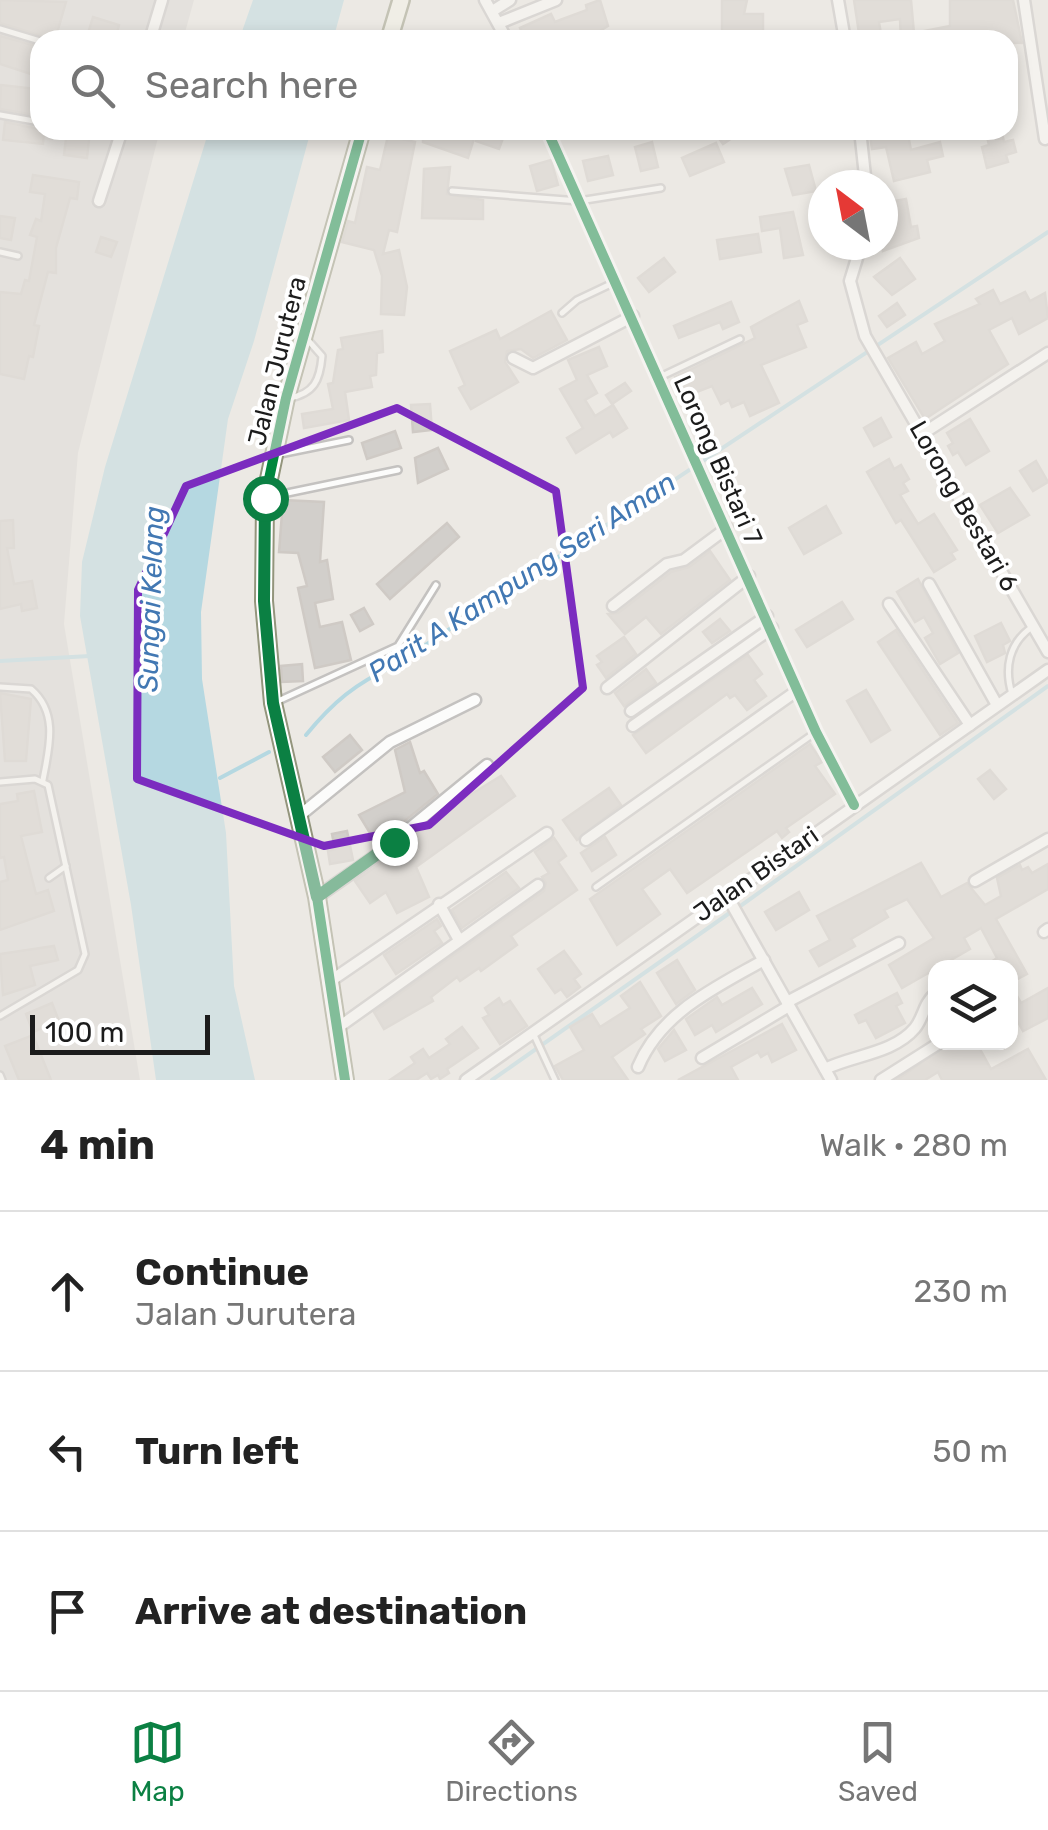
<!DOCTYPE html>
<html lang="en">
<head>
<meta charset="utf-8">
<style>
  body { margin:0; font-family:Rubik,sans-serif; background:#f2f2f2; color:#222 }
  .controls { position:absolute; right:30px; bottom:30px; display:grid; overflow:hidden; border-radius:20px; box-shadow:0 5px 15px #0003 }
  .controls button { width:90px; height:90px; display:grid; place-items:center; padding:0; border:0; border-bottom:2px solid #e0e0e0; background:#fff; color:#222; font:50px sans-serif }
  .compass { position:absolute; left:808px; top:170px; width:90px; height:90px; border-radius:50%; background:#fff; box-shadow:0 5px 15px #0003; rotate:328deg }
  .scale { position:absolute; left:30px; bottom:25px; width:180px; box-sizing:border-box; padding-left:10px; border:5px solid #1c1c1c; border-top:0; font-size:28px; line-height:35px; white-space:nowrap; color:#1c1c1c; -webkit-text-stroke:8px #fff; paint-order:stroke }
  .stop { position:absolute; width:30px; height:30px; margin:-22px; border:8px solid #0b8043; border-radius:50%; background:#fff }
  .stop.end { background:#0b8043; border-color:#fff; box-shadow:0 2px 10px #0008 }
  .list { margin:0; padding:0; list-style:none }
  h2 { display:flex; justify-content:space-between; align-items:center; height:130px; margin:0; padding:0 40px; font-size:42px }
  h2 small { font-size:32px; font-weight:400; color:#767676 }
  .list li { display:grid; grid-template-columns:65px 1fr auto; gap:30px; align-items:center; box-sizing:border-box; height:160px; padding:0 40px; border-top:2px solid #e0e0e0 }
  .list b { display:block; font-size:38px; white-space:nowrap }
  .list p { margin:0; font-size:32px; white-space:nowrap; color:#767676 }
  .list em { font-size:32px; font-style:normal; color:#767676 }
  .icon { flex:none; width:55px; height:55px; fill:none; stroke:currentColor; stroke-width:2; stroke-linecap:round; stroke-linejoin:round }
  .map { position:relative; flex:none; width:1048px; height:1080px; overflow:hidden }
  .search { position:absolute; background:#fff; box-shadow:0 5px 15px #0003; left:30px; right:30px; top:30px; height:110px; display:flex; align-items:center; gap:25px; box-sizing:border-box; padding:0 35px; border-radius:30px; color:#767676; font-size:38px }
  .sheet { height:610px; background:#fff }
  nav { display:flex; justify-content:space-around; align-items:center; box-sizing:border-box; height:140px; border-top:2px solid #e0e0e0; background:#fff; font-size:28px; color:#767676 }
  nav a { display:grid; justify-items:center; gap:5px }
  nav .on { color:#0b8043 }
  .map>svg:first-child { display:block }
  .residential { fill:#dad8d6 }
  .water { fill:#b5d8e1 }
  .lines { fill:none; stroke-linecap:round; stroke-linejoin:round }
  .stream { stroke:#b5d8e1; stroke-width:4 }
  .building { fill:#d2cfcb; stroke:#cfcac5; stroke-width:2.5 }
  .lane-casing { stroke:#c4c2c0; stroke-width:10 }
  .street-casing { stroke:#c4c2c0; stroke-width:15 }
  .secondary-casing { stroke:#93957c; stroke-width:20 }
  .lane { stroke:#fcfcfb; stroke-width:5 }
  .street { stroke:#fcfcfb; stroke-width:10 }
  .secondary { stroke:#f3f3e8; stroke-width:15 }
  .cycleway-casing { stroke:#fff; stroke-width:16 }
  .cycleway { stroke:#00873e; stroke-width:10 }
  .route { stroke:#0b8043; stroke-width:12 }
  .marked { fill:none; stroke:#7b2cbf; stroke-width:8; stroke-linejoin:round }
  .labels { text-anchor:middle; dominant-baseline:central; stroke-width:8; stroke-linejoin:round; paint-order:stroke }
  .street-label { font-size:25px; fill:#1c1c1c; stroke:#fff }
  .water-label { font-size:28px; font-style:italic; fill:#4278b3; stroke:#fff }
</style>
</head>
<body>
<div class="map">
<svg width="1048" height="1080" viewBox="0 0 1048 1080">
  <rect width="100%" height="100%" fill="#ece9e4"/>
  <path class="residential" d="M0 0H194L183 40H40V130H160L78 453 64 624 140 1080H0Z"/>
  <g class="water">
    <path d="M253 0H344L333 40H239Z"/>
    <path d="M209 130H311L254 341 228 419 201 612 202 679 226 833 234 986 255 1080H156L131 905 80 616 82 562 105 467Z"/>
  </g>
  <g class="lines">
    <g class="stream">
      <path d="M0 661 90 656"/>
      <path d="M306 735C333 702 356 683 394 666L1048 232"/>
      <path d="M220 778 269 752"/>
      <path d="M739 907 1048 686"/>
      <path d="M492 1080 731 912"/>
    </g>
  </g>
  <g class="building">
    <path d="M0 0 66 2 55 40 0 23Z"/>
    <path d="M600 0 608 26 585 40H525L520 28 551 14 555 22 560 20 587 10 586 5Z"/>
    <path d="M722 0H747L744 14H763V33H735V40H722Z"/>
    <path d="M854 0H911L914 33 950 26V0H1013L1022 43 901 40 900 19 879 22 882 40H860Z"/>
    <path d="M93 17 119 25 115 40H86Z"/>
    <path d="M0 36 40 47V77L0 64Z"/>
    <path d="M1 85 37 89 34 115 0 109Z"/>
    <path d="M5 122 44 130 43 144 3 140Z"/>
    <path d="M67 130 90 131 87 158 64 155Z"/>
    <path d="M423 130 475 135 468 158 423 142Z"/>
    <path d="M480 130H506L499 149 476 141Z"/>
    <path d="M713 130H744L723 144Z"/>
    <path d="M907 130 911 150 940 142 943 156 927 160 930 172 894 181 886 147 872 149 870 135Z"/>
    <path d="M1002 133 1004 142 1013 140 1016 152 1006 155 1008 162 987 168 982 147 989 145 987 137Z"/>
    <path d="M388 136 415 142 397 232 389 230 383 254 399 250 407 287 404 315 381 314 382 276 374 250 342 242 348 221 355 223 367 167 380 170Z"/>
    <path d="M652 142 658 167 641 171 635 147Z"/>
    <path d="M716 143 724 162 690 176 682 158Z"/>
    <path d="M608 156 613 175 588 181 583 161Z"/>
    <path d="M551 160 558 185 537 191 530 166Z"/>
    <path d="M809 165 816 191 793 195 785 169Z"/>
    <path d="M450 167 447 194 483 200V219L422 218 424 169Z"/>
    <path d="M33 175 79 182 77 199 70 198 56 248V273L48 272 34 325 39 326 33 357 29 356 24 379 0 374V292L21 294 25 280 29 281 37 237 30 235 36 219 41 221 45 194 30 192Z"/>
    <path d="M906 199 911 227 917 226 919 238 883 251V203Z"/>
    <path d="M793 212 803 255 784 258 780 228 762 231 760 217Z"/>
    <path d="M0 216 15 218 11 240 0 238Z"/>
    <path d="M758 234 761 252 720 259 717 240Z"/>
    <path d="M101 237 117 242 111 257 96 252Z"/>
    <path d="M664 258 675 272 649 292 638 278Z"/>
    <path d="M900 258 915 279 892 295 874 277Z"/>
    <path d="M993 290 1000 304 1025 292 1030 301 1045 293 1048 318 1019 334 1012 318 989 330 1008 364 925 419 888 358 916 342 922 354 945 341 935 324 980 304 976 299Z"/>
    <path d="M799 301 807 321 797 325 806 347 761 365 779 403 750 416 744 402 732 407 729 400 721 404 712 386 684 397 675 377 755 338 751 327Z"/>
    <path d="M731 302 739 322 723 329 720 322 679 338 674 326Z"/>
    <path d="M897 303 905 315 887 327 879 316Z"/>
    <path d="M551 311 567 340 533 358 521 349 507 351 505 362 518 382 471 409 459 388 465 385 450 351 496 330 500 339Z"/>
    <path d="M382 331 383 352 377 353 376 375 370 376 372 387 345 392 349 420 304 428 302 414 333 409 328 384 333 383 338 350 343 349 341 338Z"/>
    <path d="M599 347 607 366 587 375 597 393 585 400 595 416 613 405 627 428 613 437 610 432 576 453 567 438 583 428 560 389 577 380 568 360Z"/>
    <path d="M625 383 631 391 612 404 606 395Z"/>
    <path d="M430 404 432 430 413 432 411 405Z"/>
    <path d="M881 418 891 437 874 446 864 428Z"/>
    <path d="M970 419 989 451 966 465 958 452 953 455 948 446 953 443 947 433Z"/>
    <path d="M395 431 401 448 367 459 362 443Z"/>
    <path d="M438 448 448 469 418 483 415 458Z"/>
    <path d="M889 459 894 469 901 465 909 479 903 483 908 491 900 495 918 524 934 514 957 550 951 553 955 559 934 572 901 520 896 523 867 472Z"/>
    <path d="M1036 461 1048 482 1033 491 1020 471Z"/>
    <path d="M1010 488 1029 515 998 533 980 505Z"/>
    <path d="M283 500 324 502 320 562 327 560 333 599 315 603 320 627 342 622 351 660 315 668 298 588 307 586 298 553 279 552Z"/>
    <path d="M826 506 841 533 804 554 789 528Z"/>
    <path d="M13 520 14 548H7L14 584 32 581 37 608 22 611 21 604 0 609V521Z"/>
    <path d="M447 523 459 537 390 599 377 584Z"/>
    <path d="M710 551 730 580 661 634 646 617 625 634 608 614 618 613 671 572 689 567Z"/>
    <path d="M918 579 958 653 940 664 925 638 933 633 924 617 915 622 897 592Z"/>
    <path d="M842 602 853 619 807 647 796 630Z"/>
    <path d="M364 608 373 624 360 631 351 615Z"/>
    <path d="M720 619 730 631 712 643 703 632Z"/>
    <path d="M1001 623 1010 641 1003 645 1005 653 987 662 975 636Z"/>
    <path d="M896 630 958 723 940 735 878 642Z"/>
    <path d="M624 637 636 654 606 678 597 665 602 662 597 656Z"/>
    <path d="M748 655 762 674 754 680 766 696 747 710 735 695 730 698 727 694 646 753 633 735Z"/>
    <path d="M302 664 303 681 282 682 281 666Z"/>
    <path d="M646 669 656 683 624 706 615 693Z"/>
    <path d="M866 690 890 730 871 742 847 701Z"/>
    <path d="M0 693 31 699 26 761H5Z"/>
    <path d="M350 735 362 750 335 772 323 757Z"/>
    <path d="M410 742 420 773 424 771 438 794 390 833 388 828 373 838 359 815 405 792 395 750Z"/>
    <path d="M810 744 822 762 815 766 835 794 786 828 789 832 782 838 777 831 687 893 670 869 642 889 660 914 617 945 590 899Z"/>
    <path d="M990 770 1006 789 994 799 978 779Z"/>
    <path d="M501 776 515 796 416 867 429 897 397 913 386 892 370 903 355 881 384 861 389 867 421 850 412 837 447 809Z"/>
    <path d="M609 788 621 805 577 840 563 820Z"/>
    <path d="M34 791 42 832 21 836 36 894 48 890 54 911 0 930V882L8 880 4 857 0 858V804L18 801 17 794Z"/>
    <path d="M347 831 353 860 330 864 328 851 335 849 332 834Z"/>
    <path d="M605 837 616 855 592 871 581 853Z"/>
    <path d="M554 838 566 856 558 862 577 890 511 936 517 945 481 971 479 968 460 981 457 977 431 997 433 1001 384 1029 374 1012 544 891 546 883 542 877 549 873 535 852Z"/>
    <path d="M921 863 941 897 967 883 985 905 1001 896 997 878 1020 865 1022 870 1028 867 1032 873 1048 864V889L996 919 1027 974 1010 983V968H982L997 958 981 928 964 938 970 949 902 988 889 965 934 938 907 899 884 910 888 917 851 939 855 946 819 966 810 951 830 940 817 916Z"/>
    <path d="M506 872 519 888 462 928 452 910Z"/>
    <path d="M799 892 809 910 776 930 765 912Z"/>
    <path d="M437 919 441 926 434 931 442 943 396 974 384 955Z"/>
    <path d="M54 946 58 960 30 966 35 985 3 995 0 954Z"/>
    <path d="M564 951 581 974 574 979 580 987 567 997 561 989 555 993 538 969Z"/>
    <path d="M677 960 695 990 676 1004 657 973Z"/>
    <path d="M640 982 661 1016 641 1029 645 1034 612 1057 628 1080H563L555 1066 584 1050 570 1027 592 1014 600 1027 630 1008 621 996Z"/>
    <path d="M1010 984 1021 1003 1048 988V1018L1023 1031 1010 1007Z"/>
    <path d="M752 988 762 1004 716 1032 712 1025 695 1035 686 1019 717 997 722 1005Z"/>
    <path d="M897 993 902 1003 896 1006 905 1023 876 1038 866 1020 859 1023 855 1015Z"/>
    <path d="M499 998 503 1005 510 1001 527 1026 500 1044 483 1018 489 1015 485 1008Z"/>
    <path d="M52 1003 59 1021 33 1032 26 1014Z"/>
    <path d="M782 1024 796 1050 772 1062 768 1053 761 1057 758 1052 731 1067 738 1080H678Z"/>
    <path d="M462 1027 478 1048 447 1069 449 1073 440 1079 438 1075 431 1079 427 1073 416 1080H390L415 1063 411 1057 423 1049 429 1058 450 1044 446 1039Z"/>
    <path d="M674 1030 686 1050 665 1061 658 1049Z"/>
    <path d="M33 1035 51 1080H19L5 1046Z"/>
    <path d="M950 1042H976L991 1069 1028 1049 1046 1080H942L938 1072 925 1080H897Z"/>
  </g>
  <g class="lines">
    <defs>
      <g id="lane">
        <path d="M0 29 40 41"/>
        <path d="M0 115 40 122"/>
        <path d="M452 191 579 201 661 188"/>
        <path d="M0 252 18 256"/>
        <path d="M562 313 577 300 615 282"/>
        <path d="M660 377 740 339"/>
        <path d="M289 398C314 394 320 380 322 356L307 339"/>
        <path d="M275 455 349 440"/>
        <path d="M268 497 398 470"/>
        <path d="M0 687 31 689C59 713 49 748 43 780"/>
        <path d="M1012 694C1004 668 1009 643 1032 627"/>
        <path d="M276 702 398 646 436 585"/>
        <path d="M0 782 35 779 48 785 85 954 78 970 0 1016"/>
        <path d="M49 878 66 866"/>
        <path d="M596 887 816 732"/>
        <path d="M534 1035 555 1080"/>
        <path d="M0 1075 2 1080"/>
      </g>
      <g id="street">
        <path d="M485 0 507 40"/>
        <path d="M838 0 845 40"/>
        <path d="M1024 0 1045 139"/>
        <path d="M494 10 510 0"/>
        <path d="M499 23 556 0"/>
        <path d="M150 40 162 0"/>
        <path d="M547 130 816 732 854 805"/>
        <path d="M860 130 866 185"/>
        <path d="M99 201 122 130"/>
        <path d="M861 245 850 281 865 336 1048 652"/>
        <path d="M513 358 533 368 633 316"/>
        <path d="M922 434 1048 353"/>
        <path d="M929 584 997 705"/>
        <path d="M889 604 970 725"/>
        <path d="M613 606 667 564 684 560 727 528"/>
        <path d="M607 688 749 576"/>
        <path d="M631 711 767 616"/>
        <path d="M633 726 772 628"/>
        <path d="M299 816 390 742 475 700"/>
        <path d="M586 840 798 690"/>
        <path d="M975 881 1048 839"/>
        <path d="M726 894 831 1080"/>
        <path d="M317 897 377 855 487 765"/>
        <path d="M439 904 459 940"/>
        <path d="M1044 932 1048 929"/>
        <path d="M329 982 547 833"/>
        <path d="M787 1002 899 943"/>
        <path d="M336 1029 538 885"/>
        <path d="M702 1058 789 1006"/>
        <path d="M638 1067C661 1012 715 988 764 960"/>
        <path d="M825 1069C853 1055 893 1054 915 1028 924 1017 923 1004 936 993"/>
        <path d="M466 1080 1048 670"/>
        <path d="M881 1080 941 1042"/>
      </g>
      <g id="secondary">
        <path d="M389 40 401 0"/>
        <path d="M345 1080 317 897 273 703 264 601 265 498 286 398 362 130"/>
      </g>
    </defs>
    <use href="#lane" class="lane-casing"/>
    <use href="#street" class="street-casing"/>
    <use href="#secondary" class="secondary-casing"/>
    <use href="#lane" class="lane"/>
    <use href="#street" class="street"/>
    <use href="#secondary" class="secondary"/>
    <defs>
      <g id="cycleway">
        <path d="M547 130 816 732 854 805"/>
        <path d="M345 1080 317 897 273 703 264 601 265 498 286 398 362 130"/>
      </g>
    </defs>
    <use href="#cycleway" class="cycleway-casing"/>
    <use href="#cycleway" class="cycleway"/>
  </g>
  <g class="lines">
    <path class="route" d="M265 498 264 601 273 703 317 897 394 842"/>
  </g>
  <path d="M0 0H1048V1080H0ZM397 408 556 491 583 688 429 825 324 846 137 779 138 590 186 486Z" fill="#ece9e4" fill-opacity=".55" fill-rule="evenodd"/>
  <path class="marked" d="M397 408 556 491 583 688 429 825 324 846 137 779 138 590 186 486Z"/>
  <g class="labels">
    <g class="street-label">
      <text transform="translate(277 361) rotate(-76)">Jalan Jurutera</text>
      <text transform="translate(718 460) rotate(66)">Lorong Bistari 7</text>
      <text transform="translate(964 506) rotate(60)">Lorong Bestari 6</text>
      <text transform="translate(756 874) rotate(-35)">Jalan Bistari</text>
    </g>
    <g class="water-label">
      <text transform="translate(522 577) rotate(-33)">Parit A Kampung Seri Aman</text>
      <text transform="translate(151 599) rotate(-88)">Sungai Kelang</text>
    </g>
  </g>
</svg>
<div class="controls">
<button><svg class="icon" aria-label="layers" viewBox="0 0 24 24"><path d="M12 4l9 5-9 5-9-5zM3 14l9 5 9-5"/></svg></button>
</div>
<svg class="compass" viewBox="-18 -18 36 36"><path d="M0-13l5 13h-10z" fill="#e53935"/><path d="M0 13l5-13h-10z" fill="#767676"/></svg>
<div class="scale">100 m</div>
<div class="stop" style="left:265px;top:498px"></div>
<div class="stop end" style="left:394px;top:842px"></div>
<div class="search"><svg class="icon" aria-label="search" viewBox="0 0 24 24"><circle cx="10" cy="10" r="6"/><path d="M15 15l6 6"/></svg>Search here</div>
</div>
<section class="sheet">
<h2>4 min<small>Walk · 280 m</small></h2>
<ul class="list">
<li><svg class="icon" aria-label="ahead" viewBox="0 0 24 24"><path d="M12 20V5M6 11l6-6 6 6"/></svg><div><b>Continue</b><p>Jalan Jurutera</p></div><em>230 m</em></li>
<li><svg class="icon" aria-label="left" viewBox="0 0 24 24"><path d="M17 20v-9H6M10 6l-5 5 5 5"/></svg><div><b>Turn left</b></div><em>50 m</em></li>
<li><svg class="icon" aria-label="arrive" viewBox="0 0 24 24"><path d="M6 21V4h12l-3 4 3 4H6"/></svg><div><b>Arrive at destination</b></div></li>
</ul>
</section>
<nav>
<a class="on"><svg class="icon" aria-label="map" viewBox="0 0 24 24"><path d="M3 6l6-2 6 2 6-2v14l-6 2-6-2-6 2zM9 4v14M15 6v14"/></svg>Map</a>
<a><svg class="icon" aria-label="directions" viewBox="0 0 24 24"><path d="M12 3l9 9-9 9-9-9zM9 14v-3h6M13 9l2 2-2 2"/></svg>Directions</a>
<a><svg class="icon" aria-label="saved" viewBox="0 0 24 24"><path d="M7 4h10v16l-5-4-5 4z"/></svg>Saved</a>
</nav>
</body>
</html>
